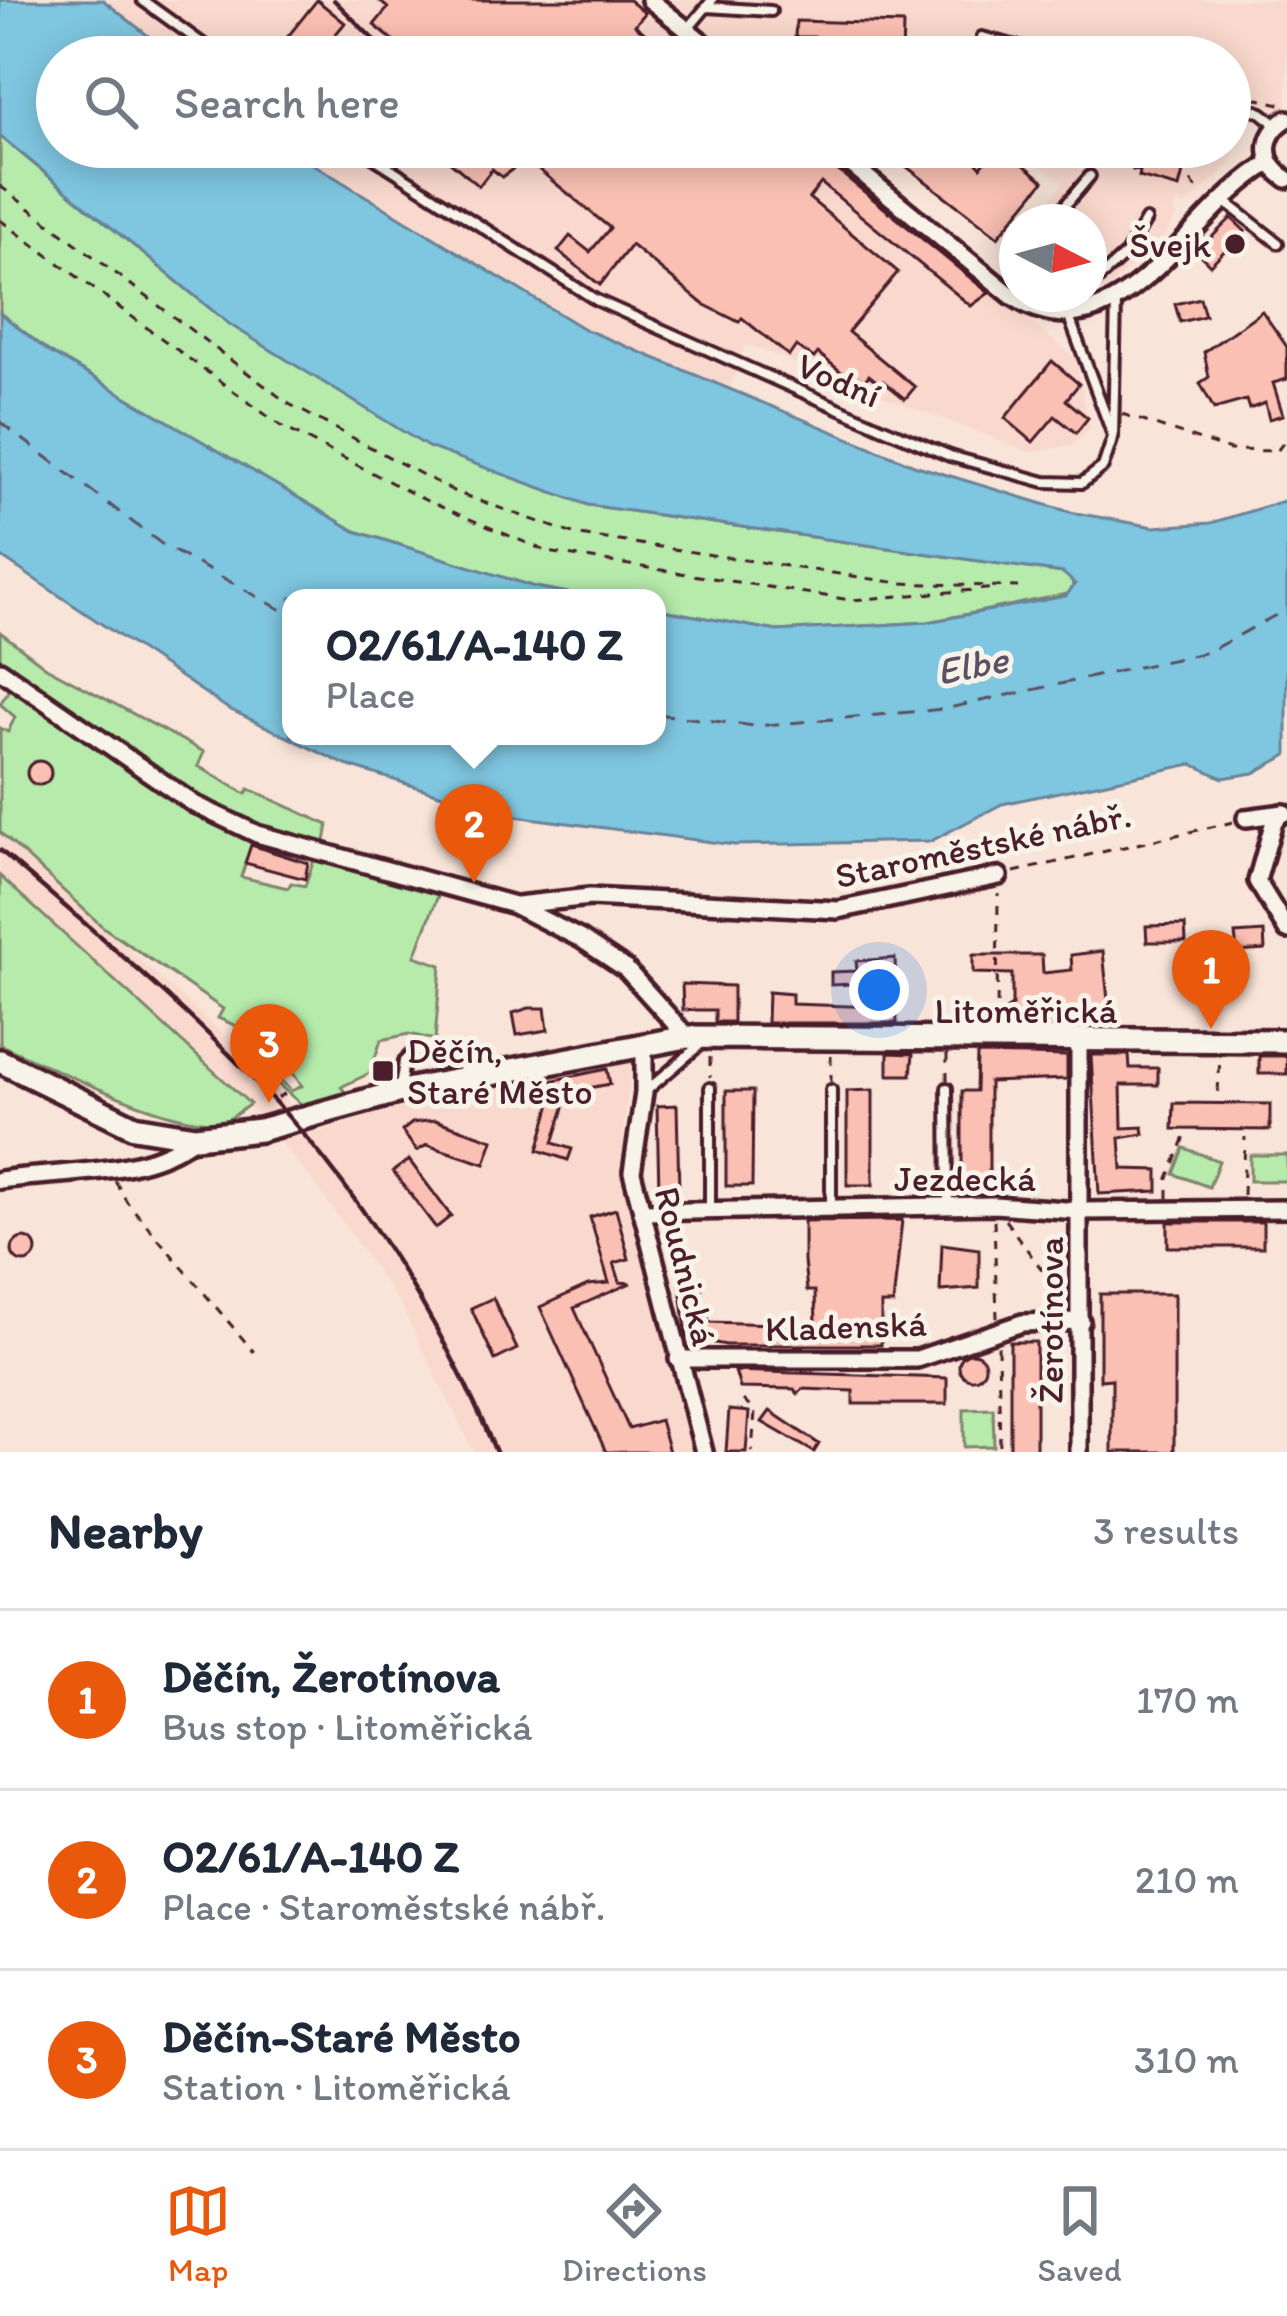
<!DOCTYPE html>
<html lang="en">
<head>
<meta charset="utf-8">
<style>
  body { margin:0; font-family:Itim,sans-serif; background:#f2f2f3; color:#1f2937 }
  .compass { position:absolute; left:999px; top:204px; width:108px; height:108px; border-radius:50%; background:#fff; box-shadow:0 6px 30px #0003; rotate:96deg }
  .you { position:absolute; left:879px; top:990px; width:42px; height:42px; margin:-30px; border:9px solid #fff; border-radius:50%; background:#1a73e8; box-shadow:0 0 0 18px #1a73e833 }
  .badge { display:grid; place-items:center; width:78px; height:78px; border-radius:50%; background:#ea580c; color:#fff; font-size:39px; font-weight:700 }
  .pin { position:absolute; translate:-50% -99px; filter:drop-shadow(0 3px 6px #0008) }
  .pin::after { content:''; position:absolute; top:63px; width:42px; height:36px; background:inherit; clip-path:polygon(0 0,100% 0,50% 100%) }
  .popup { position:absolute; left:282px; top:589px; width:384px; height:156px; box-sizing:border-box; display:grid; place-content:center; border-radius:24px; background:#fff; filter:drop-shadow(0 3px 9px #0005); font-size:39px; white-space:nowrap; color:#747a83 }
  .popup b { font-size:45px; color:#1f2937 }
  .popup::after { content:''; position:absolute; left:50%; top:100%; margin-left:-24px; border:24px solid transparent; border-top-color:#fff }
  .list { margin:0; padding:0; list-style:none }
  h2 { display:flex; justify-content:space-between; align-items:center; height:156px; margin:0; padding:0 48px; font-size:51px }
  h2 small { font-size:39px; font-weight:400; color:#747a83 }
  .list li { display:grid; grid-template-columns:78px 1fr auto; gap:36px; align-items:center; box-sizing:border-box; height:180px; padding:0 48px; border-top:3px solid #e0e1e3 }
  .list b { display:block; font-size:45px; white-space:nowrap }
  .list p { margin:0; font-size:39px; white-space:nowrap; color:#747a83 }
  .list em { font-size:39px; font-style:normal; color:#747a83 }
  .icon { flex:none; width:66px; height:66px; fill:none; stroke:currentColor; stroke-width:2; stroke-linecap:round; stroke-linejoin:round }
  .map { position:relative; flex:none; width:1287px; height:1452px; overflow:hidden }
  .search { position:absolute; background:#fff; box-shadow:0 6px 30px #0003; left:36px; right:36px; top:36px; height:132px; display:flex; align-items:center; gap:30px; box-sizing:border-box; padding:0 42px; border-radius:66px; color:#747a83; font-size:45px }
  .sheet { height:696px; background:#fff }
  nav { display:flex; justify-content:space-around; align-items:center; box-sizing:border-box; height:168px; border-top:3px solid #e0e1e3; background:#fff; font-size:33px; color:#747a83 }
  nav a { display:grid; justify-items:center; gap:6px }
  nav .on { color:#ea580c }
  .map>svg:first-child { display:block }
  .built { fill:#f9d9cd }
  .green { fill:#b6ebac; stroke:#80856c; stroke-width:3 }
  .water { fill:#7fc6e0; stroke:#6a8398; stroke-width:3 }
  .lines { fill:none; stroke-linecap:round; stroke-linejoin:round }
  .ferry { stroke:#5a5161; stroke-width:3; stroke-dasharray:15 12; stroke-linecap:butt }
  .building { fill:#fac0b3; stroke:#4a1f2b; stroke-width:3 }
  .service-casing { stroke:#4a1f2b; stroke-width:16 }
  .minor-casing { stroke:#4a1f2b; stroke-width:24 }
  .secondary-casing { stroke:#4a1f2b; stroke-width:30 }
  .path { stroke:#4a1f2b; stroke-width:3; stroke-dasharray:9 9; stroke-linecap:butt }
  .service { stroke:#f7f3e8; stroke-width:8 }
  .minor { stroke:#f7f3e8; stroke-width:15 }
  .secondary { stroke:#f7f3e8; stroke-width:21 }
  .rail { stroke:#4a1f2b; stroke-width:4.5 }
  .poi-dot { fill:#4a1f2b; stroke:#f7f3e8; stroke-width:4.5 }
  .labels { text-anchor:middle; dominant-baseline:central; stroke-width:10; stroke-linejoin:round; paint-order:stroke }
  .poi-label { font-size:36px; fill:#4a1f2b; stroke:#f7f3e8; text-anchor:end }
  .street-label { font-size:36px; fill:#4a1f2b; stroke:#f7f3e8 }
  .water-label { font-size:39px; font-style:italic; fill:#5a5161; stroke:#f7f3e8 }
</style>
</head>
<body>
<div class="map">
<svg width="1287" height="1452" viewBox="0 0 1287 1452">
  <rect width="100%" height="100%" fill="#f8e4d8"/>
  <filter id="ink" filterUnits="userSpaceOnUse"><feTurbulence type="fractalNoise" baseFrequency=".00833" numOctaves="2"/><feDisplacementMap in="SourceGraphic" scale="24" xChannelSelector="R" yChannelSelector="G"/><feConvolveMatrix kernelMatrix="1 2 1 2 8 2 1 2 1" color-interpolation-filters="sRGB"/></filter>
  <g filter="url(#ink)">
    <g class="built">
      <path d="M103 0H640L709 57H175Z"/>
      <path d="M670 0H1287V110L1248 99 1230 165 1184 207 1179 203 1172 210 1176 216 1167 233 1108 288 1071 300 1054 298 1039 294H1089V222H1032L1063 183 1020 147H1230V57H741Z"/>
      <path d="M285 147H819L1075 358 1090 429 1074 444 1032 453 746 344 729 389 584 329Z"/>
      <path d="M0 835 241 1050 315 1133 383 1112 633 1058 623 1133 625 1194 696 1452H474L400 1304 311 1178 219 1072 0 876Z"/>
    </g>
    <g class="green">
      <path d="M0 136 229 324 588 505 1063 573 1073 577 1072 593 928 622 777 631 657 609V598H596L535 587 355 531 48 351 0 313Z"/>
      <path d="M0 632 46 667 204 752 198 766 246 794 249 789 328 825 324 847 212 810 12 676 0 657Z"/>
      <path d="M11 687 203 819 275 841 273 852 251 846 241 877 288 888 291 883 305 886 316 854 439 893 415 956 441 965 435 1040 409 1034 381 1040 370 1073 341 1087 346 1093 302 1105 272 1079 276 1075 291 1091 302 1086 288 1066 281 1071 257 1043 262 1037 218 1018 223 1009 103 927 0 832V728L8 732 15 717 0 704Z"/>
      <path d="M0 876 250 1104C243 1109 234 1117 226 1120 182 1134 46 1064 0 1045Z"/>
      <path d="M1184 1148 1219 1161 1209 1187 1174 1174Z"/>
      <rect x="1250" y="1155" width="37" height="26"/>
      <path d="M993 1408 994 1446 964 1447V1409Z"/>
    </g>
    <path class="water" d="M0 0H103L175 57H57V147H285L584 329 914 465 1070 512 1154 527 1211 523 1287 500V755L1254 773 1223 778 1192 764 1002 804 931 841 734 845 507 815 346 765 227 708 0 556V313L48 351 355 531 535 587 596 598H291V736H657V609L777 631 928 622 1066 596 1075 584 1063 573 588 505 428 447 229 324 0 136Z"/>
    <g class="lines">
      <g class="ferry">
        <path d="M0 422 163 545 291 615"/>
        <path d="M657 714 755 726 944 709 1208 652 1287 609"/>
      </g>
    </g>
    <g class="building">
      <path d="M317 0 345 23 329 42 347 57H286L277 50Z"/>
      <path d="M378 0H629L645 13 635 25 654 41 641 57H414L374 25 388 8Z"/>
      <path d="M796 21 903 24 902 57 819 51V37H795Z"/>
      <path d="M449 147H809L989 293 971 306 821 183 809 198 898 272 848 332 915 387 905 399 883 381 880 384 869 375 864 381 848 371 845 375 818 353 814 358 796 346 789 356 742 318 739 322 703 304 631 245 600 285 558 251 570 236 590 252 610 228 526 159 502 177 492 169 479 186 442 155Z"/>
      <path d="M881 147H928L941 158 949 147H962L981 167 989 156 1007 161 1012 155 1044 181 998 237Z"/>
      <path d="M1139 149 1186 161 1179 188 1139 177 1140 171 1133 170Z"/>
      <path d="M1231 218 1245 231 1210 265 1197 252Z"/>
      <path d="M1200 298 1205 316 1180 322 1175 304Z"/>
      <path d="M1262 311 1287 347V379L1273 383 1283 415 1269 419 1265 403 1249 409 1246 400 1214 409 1200 383 1209 377 1204 352Z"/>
      <path d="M1052 361 1079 384 1066 400 1088 418 1076 433 1055 416 1033 442 1005 418Z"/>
      <circle cx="39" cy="773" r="12"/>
      <path d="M251 845 308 863 305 879 245 863Z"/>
      <path d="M1185 925 1186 942H1147L1146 926Z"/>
      <path d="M1264 932 1265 950 1237 952 1235 934Z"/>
      <path d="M1103 951 1110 1020 960 1024V1014H999L1012 1006V974L973 973V955H1042L1043 973 1072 970 1071 955Z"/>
      <path d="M895 958 897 1023H767L768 992 792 994V1004L877 1007V983L831 985V972L857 971 856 961Z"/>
      <path d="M682 984 733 986V1022H715V1010H683Z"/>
      <path d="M529 1008H545L548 1030 517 1035 513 1013Z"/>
      <path d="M888 1053 913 1054 911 1075H888Z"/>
      <path d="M977 1054 1067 1056V1079L989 1082V1186H962V1091H976Z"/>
      <path d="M1091 1055H1129L1130 1068H1158V1085H1121L1122 1128 1143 1127 1144 1134 1120 1138 1122 1169 1158 1170V1191L1099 1194Z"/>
      <rect x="1259" y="1056" width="28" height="18"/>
      <path d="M607 1069 610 1084 562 1093 564 1108 553 1143 572 1149 568 1160 538 1150 550 1107 545 1082Z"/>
      <path d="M873 1090V1185H847V1091Z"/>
      <path d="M726 1091H753L752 1186H726Z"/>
      <path d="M1174 1103 1270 1104V1130L1173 1129Z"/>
      <path d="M677 1105 679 1191H659L657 1106Z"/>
      <path d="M435 1120 493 1140 485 1164 427 1145 417 1151 402 1131 412 1123Z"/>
      <path d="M409 1160 451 1216 436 1228 393 1171Z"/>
      <path d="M616 1209 629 1259 614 1263 620 1282 631 1283 574 1308 629 1429 660 1420 669 1452H606L540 1307 588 1285 609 1283 590 1217Z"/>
      <path d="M902 1220 893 1304H881V1345H726L715 1343V1338H687L680 1283H702L701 1310H708V1322L816 1325 815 1291H807L804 1261V1221Z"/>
      <rect x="1168" y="1222" width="95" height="25"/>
      <circle cx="24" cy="1250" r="12"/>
      <path d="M942 1244 979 1249V1288L940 1291Z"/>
      <path d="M1100 1294H1174V1452H1112V1379L1100 1380Z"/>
      <path d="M493 1298 517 1349 495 1360 471 1308Z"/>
      <rect x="1010" y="1342" width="26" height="110"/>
      <circle cx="972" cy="1366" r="13"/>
      <path d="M735 1371 947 1378V1404H853V1391L803 1389 798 1394 794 1389 740 1388Z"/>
      <path d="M729 1410 749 1412 746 1452H726Z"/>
      <path d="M770 1411 819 1444 814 1452 762 1422Z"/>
    </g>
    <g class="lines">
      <defs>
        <g id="service">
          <path d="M142 0 221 57"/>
          <path d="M707 7 771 11"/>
          <path d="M982 37 1058 57"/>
          <path d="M682 57 678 51 687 30 712 0"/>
          <path d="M1230 101 1262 113 1276 124"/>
          <path d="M357 147 596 300 881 427 950 456 1045 482 1082 483 1103 467 1113 437 1116 301"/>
          <path d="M1223 200 1278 243"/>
          <path d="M1051 222 1090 176"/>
          <path d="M1089 287 1126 254 1146 220"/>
          <path d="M1069 317 1112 433"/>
          <path d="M400 1088 404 1061 414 1051 474 1069"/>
          <path d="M947 1088 948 1205"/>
          <path d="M831 1090V1207"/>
          <path d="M645 1092 702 1043"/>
          <path d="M710 1211V1088"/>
        </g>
        <g id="minor">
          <path d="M650 0 721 57"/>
          <path d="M1287 119C1261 135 1261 163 1287 179"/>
          <path d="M830 147 1012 296C1119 367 1189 208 1270 163"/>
          <path d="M0 670 194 804 257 834 514 905 581 939 626 969 687 1037"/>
          <path d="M1282 813 1274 821 1257 881 1287 930"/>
          <path d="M1246 818 1284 813"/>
          <path d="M517 905 590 897 838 910 999 876"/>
          <path d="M644 1045V1093L632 1172 704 1452"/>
          <path d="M0 1180C62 1170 144 1178 195 1137"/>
          <path d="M642 1212 994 1205 1080 1211 1287 1209"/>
          <path d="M678 1359H917L1022 1323 1081 1321"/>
          <path d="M1079 1452V1044"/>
        </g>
        <path id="secondary" d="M0 1061 134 1127 195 1137 260 1130 401 1091 687 1037 1287 1041"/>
      </defs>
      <use href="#service" class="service-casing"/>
      <use href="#minor" class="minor-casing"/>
      <use href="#secondary" class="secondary-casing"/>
      <g class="path">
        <path d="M1254 98 1285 105"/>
        <path d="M1153 152 1154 147"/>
        <path d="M1191 181 1201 194"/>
        <path d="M0 186 289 404 455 492 573 534 899 583 1018 587"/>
        <path d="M0 220 281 426 427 501 548 552 850 600 998 588"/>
        <path d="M1122 414 1230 450 1277 451 1287 438"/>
        <path d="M1014 872 1233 822"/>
        <path d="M997 1022 998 894"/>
        <path d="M947 1054V1080"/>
        <path d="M831 1056V1082"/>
        <path d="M710 1057V1077"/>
        <path d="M1218 1092 1220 1057"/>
        <path d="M278 1098 283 1094 290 1102"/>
        <path d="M115 1181 127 1202 254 1352"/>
        <path d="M1243 1195 1245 1137"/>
        <path d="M1168 1198V1178L1185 1137"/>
        <path d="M994 1220 997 1318"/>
        <path d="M1005 1220 1064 1299"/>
        <path d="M998 1346 1000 1452"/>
        <path d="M743 1400 755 1412 752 1452"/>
      </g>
      <use href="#service" class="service"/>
      <use href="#minor" class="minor"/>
      <use href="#secondary" class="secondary"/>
      <g class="rail">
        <path d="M334 0 391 57"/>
        <path d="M496 147 513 162"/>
        <path d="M0 850C89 928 183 1004 265 1091 363 1195 440 1320 496 1452"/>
      </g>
    </g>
  </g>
  <g class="poi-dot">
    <circle cx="1235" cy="244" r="12"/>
    <rect x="371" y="1059" width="24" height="24" rx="6"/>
  </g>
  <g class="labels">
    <g class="poi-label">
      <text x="1211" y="244">Švejk</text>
      <text x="407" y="1050" text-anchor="start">Děčín,<tspan x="407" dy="41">Staré Město</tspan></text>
    </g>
    <g class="street-label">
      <text transform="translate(839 380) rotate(23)">Vodní</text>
      <text transform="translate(983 845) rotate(-12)">Staroměstské nábř.</text>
      <text x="1026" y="1010">Litoměřická</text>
      <text x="965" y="1178">Jezdecká</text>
      <text transform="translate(686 1266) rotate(76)">Roudnická</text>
      <text transform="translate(1050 1320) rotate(-90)">Žerotínova</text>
      <text transform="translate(846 1326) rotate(-2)">Kladenská</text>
    </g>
    <g class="water-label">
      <text transform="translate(972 665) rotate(-11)">Elbe</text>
    </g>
  </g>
</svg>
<svg class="compass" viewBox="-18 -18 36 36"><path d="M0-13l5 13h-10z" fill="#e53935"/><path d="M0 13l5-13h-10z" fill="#747a83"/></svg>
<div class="you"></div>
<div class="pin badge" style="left:1211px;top:1029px">1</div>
<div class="pin badge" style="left:474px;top:883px">2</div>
<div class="popup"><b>O2/61/A-140 Z</b>Place</div>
<div class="pin badge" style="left:269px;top:1103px">3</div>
<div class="search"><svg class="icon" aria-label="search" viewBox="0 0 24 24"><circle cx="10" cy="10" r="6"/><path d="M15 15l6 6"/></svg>Search here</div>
</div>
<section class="sheet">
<h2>Nearby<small>3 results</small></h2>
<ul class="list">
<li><span class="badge">1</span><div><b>Děčín, Žerotínova</b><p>Bus stop · Litoměřická</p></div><em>170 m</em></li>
<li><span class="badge">2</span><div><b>O2/61/A-140 Z</b><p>Place · Staroměstské nábř.</p></div><em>210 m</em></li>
<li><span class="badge">3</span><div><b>Děčín-Staré Město</b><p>Station · Litoměřická</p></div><em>310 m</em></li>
</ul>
</section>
<nav>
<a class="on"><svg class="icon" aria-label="map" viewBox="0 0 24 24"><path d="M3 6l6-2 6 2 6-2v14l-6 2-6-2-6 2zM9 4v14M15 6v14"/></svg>Map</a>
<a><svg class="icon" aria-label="directions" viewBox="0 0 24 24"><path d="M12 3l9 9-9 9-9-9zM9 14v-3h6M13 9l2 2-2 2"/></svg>Directions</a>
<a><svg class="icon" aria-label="saved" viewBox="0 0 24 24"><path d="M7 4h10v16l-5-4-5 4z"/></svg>Saved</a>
</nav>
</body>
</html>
